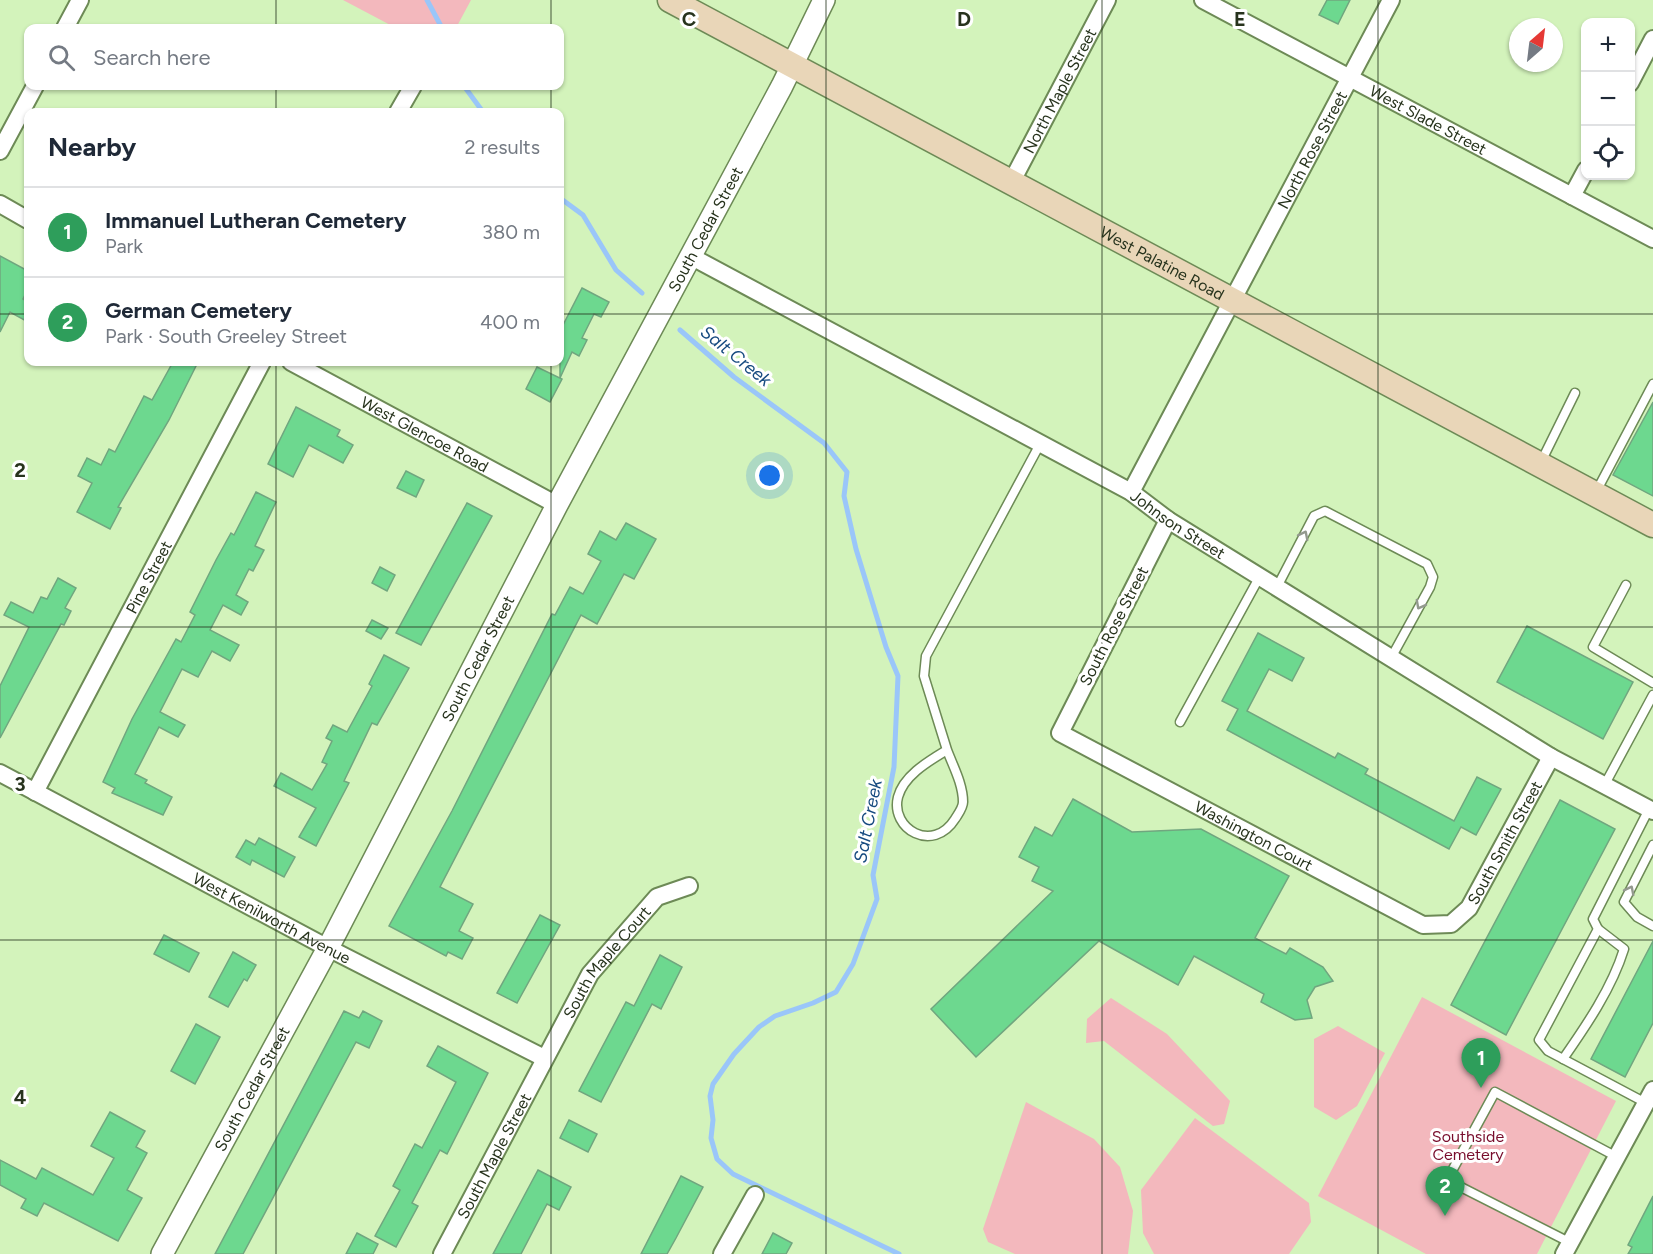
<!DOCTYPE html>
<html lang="en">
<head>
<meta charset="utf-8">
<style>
  body { margin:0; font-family:Figtree,sans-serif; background:#f2f2f3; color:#1f2937 }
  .controls { position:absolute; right:18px; top:18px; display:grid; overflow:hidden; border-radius:12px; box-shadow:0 2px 4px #0004 }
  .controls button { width:54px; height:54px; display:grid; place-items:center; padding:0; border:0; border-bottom:2px solid #e0e1e3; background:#fff; color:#1f2937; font:30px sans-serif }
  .compass { position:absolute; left:1509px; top:18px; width:54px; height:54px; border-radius:50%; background:#fff; box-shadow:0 2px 4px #0004; rotate:28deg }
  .you { position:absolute; left:770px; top:476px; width:21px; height:21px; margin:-15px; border:4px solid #fff; border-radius:50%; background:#1a73e8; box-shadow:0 0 0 9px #1a73e833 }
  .badge { display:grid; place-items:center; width:39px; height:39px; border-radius:50%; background:#2563eb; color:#fff; font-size:20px; font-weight:700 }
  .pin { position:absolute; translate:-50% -50px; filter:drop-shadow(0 2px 3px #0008) }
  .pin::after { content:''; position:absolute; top:32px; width:21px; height:18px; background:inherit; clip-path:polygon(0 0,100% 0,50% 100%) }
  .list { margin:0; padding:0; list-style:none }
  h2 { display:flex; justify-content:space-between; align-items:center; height:78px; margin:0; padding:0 24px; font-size:26px }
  h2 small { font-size:20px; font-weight:400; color:#747a83 }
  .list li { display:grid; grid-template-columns:39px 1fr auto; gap:18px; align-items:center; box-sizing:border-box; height:90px; padding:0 24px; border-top:2px solid #e0e1e3 }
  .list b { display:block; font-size:22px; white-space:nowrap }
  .list p { margin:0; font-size:20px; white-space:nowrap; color:#747a83 }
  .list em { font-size:20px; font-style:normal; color:#747a83 }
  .icon { flex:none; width:33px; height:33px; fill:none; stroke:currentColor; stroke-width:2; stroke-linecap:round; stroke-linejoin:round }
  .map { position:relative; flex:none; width:1653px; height:1254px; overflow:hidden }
  .search { position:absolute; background:#fff; box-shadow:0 2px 4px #0004; left:24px; top:24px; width:540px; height:66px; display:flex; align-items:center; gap:15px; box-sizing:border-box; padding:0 21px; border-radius:12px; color:#747a83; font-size:22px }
  .panel { position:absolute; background:#fff; box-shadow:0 2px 4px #0004; left:24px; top:108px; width:540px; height:258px; border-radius:12px }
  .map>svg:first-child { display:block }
  .green { fill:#f3b8bd }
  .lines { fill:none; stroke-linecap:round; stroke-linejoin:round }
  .stream { stroke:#9ac6f9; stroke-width:5 }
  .building { fill:#6dd88f; stroke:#70a67f; stroke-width:1.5 }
  .service-casing { stroke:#6d8a56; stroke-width:11 }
  .minor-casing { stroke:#6d8a56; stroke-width:20 }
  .tertiary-casing { stroke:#6d8a56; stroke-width:24 }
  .secondary-casing { stroke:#6d8a56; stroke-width:27 }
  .service { stroke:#fff; stroke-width:8 }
  .minor { stroke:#fff; stroke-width:16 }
  .tertiary { stroke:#fff; stroke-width:21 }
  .secondary { stroke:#e9d6b8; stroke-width:24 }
  .oneway { stroke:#93998e }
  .grid { fill:none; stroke:#27331d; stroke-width:1.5; stroke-opacity:0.55 }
  .labels { text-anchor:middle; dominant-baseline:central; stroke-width:6; stroke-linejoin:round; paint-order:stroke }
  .street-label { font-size:16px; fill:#27331d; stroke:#fff }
  .park-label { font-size:16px; fill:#780c2c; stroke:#fff }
  .water-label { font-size:18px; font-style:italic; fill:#174b80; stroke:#fff }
  .grid-label { font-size:20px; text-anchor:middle; font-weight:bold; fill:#27331d; stroke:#fff; stroke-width:6; stroke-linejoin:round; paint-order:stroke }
</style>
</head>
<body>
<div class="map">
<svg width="1653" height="1254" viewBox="0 0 1653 1254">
  <rect width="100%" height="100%" fill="#d3f3bb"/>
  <g class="green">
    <path d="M343 0H471L456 28H396Z"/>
    <path d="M1422 997 1616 1101 1537 1254H1426L1318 1196Z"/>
    <path d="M1111 998 1167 1034 1230 1101 1224 1124 1213 1126 1104 1041 1086 1043 1087 1019Z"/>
    <path d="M1338 1026 1385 1053 1357 1106 1336 1120 1314 1107V1039Z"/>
    <path d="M1026 1102 1094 1139 1120 1167 1133 1211 1128 1254H1015L988 1242 983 1229Z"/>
    <path d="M1195 1118 1309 1203 1311 1222 1289 1254H1154L1143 1233 1141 1190Z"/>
  </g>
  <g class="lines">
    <g class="stream">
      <path d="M427 0 442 28"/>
      <path d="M464 86 483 112"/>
      <path d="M560 198 583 215 616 270 642 293"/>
      <path d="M680 330 734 377 824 443 847 472 844 496 856 549 886 647 898 676 894 767 873 875 877 899 853 964 836 992 813 1003 775 1016 759 1027 734 1054 713 1084 710 1096 713 1120 711 1138 717 1159 733 1174 899 1254"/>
    </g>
  </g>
  <g class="building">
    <path d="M1327 0H1350L1338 24 1319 15Z"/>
    <path d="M0 256 28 271V289L23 299 28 302V322L10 312 0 332Z"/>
    <path d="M582 288 609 302 601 317 594 314 582 338 587 340 579 356 572 352 560 378V331Z"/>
    <path d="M173 362H198L169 420 118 507 121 508 110 529 77 512 92 483 78 476 87 458 101 465 109 449 115 452 144 396 152 400Z"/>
    <path d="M537 367 562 379 550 402 526 389Z"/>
    <path d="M1653 402V496L1613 475Z"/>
    <path d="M296 407 340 430 337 436 353 445 343 463 309 445 293 477 268 464Z"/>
    <path d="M406 471 424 480 416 497 397 488Z"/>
    <path d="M256 492 276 502 255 546 264 550 253 571 249 569 236 595 248 602 241 615 223 605 210 630 239 645 230 661 212 651 198 677 182 669 160 712 185 725 178 737 159 727 135 774 147 780 145 783 172 797 163 815 112 793 115 788 103 782 132 719 176 639 181 642 195 615 190 612 216 560 231 533 234 535Z"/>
    <path d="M467 503 492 516 421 645 396 633Z"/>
    <path d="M626 523 656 539 634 579 624 574 597 624 581 615 440 887 473 904 459 931 473 938 462 959 448 952 446 956 389 926 452 811 552 614 555 615 570 587 583 594 601 561 588 554 600 531 616 540Z"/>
    <path d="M380 567 395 575 387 591 372 583Z"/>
    <path d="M58 578 76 588 65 608 71 611 64 625 61 624 0 738V686L29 627 4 615 11 602 33 613 41 597 47 599Z"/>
    <path d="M372 620 388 628 381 639 366 631Z"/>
    <path d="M1527 626 1633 682 1603 739 1497 682Z"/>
    <path d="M1258 633 1304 658 1292 681 1269 669 1247 711 1335 758 1338 753 1368 769 1365 774 1454 821 1477 777 1501 789 1476 835 1461 827 1449 849 1227 730 1238 709 1222 701Z"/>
    <path d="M384 655 409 668 377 725 372 723 344 781 349 783 316 846 299 837 316 808 274 786 281 773 312 790 327 764 322 762 332 741 326 738 333 725 347 732 372 686 369 684Z"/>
    <path d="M1073 799 1132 832 1201 829 1289 876 1255 938 1286 954 1290 948 1323 967 1333 981 1315 987 1307 1000 1312 1018 1295 1020 1261 1002 1264 994 1194 956 1178 985 1099 941 976 1057 931 1009 1053 891 1032 881 1039 867 1019 857 1035 827 1052 836Z"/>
    <path d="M1560 800 1615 829 1506 1035 1451 1005Z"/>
    <path d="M259 838 295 857 284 877 252 860 250 865 236 857 246 840 255 845Z"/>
    <path d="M540 915 560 925 517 1003 497 993Z"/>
    <path d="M164 935 199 953 189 972 154 954Z"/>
    <path d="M1653 941V1023L1625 1077 1591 1059Z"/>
    <path d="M233 952 256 965 247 981 244 979 228 1007 209 997Z"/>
    <path d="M660 955 682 967 661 1009 652 1004 601 1102 579 1091 626 1002 634 1006Z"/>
    <path d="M344 1011 359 1018 363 1011 382 1021 369 1048 356 1042 243 1254H215Z"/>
    <path d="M196 1024 220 1037 195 1084 171 1071Z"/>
    <path d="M438 1046 488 1073 447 1154 440 1150 412 1203 418 1206 396 1247 375 1236 400 1190 393 1186 415 1144 422 1148 456 1082 427 1066Z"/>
    <path d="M110 1112 145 1131 136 1147 147 1153 127 1190 142 1198 118 1241 44 1203 37 1216 21 1208 26 1199 0 1185V1160L36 1179 42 1168 93 1195 114 1158 91 1146Z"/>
    <path d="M569 1120 597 1134 588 1152 560 1138Z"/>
    <path d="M538 1170 571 1187 559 1210 547 1204 521 1254H493Z"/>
    <path d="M681 1176 703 1187 676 1238 667 1254H641Z"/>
    <path d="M1653 1196V1254H1628L1632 1247 1628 1245Z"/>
    <path d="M357 1233 378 1244 373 1254H346Z"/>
    <path d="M773 1233 792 1243 786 1254H762Z"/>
  </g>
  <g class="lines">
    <defs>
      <g id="service">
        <path d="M1540 464 1575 393"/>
        <path d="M1596 492 1653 384"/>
        <path d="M1626 585 1593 647 1653 683"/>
        <path d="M1277 587 1314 516 1325 511 1427 564 1433 577 1430 587 1391 658"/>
        <path d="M1180 722 1260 576"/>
        <path d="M947 750C953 766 963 784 963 802 963 808 958 814 955 819 933 854 890 829 898 797 904 775 929 761 947 750L924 676 926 656 1040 444"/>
        <path d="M1604 786 1653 695"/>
        <path d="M1653 845 1624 902 1637 917 1653 926"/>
        <path d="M1563 1059C1586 1026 1612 988 1624 949L1598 929"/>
        <path d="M1646 1103 1548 1051 1539 1040 1598 929 1593 919 1649 809"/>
        <path d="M1571 1243 1447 1180 1495 1092 1617 1157"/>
      </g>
      <g id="minor">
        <path id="s1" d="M1203 0 1653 239"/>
        <path d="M65 28 80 0"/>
        <path d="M1630 83 1653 39"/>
        <path d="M398 112 413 86"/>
        <path d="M0 151 35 86"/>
        <path id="s2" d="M1012 181 1107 0"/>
        <path d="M1572 196 1586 170"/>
        <path d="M0 204 28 220"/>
        <path id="s3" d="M692 257 1131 492 1168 520 1551 757 1653 811"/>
        <path id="s4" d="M291 362 557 505"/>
        <path id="s5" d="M1131 492 1391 0"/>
        <path id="s6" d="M1168 520 1060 733 1423 925 1451 924 1469 908 1551 757"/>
        <path id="s7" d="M0 773 328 948 544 1058"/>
        <path id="s8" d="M35 792 262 362"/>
        <path id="s9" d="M442 1254 590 974 657 897 689 886"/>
        <path d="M722 1254 755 1195"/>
        <path d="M1564 1254 1653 1090"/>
      </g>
      <g id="tertiary">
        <path id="s10" d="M162 1254 328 948 557 505 782 86 824 0"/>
      </g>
      <g id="secondary">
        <path id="s11" d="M670 0 1653 525"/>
      </g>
    </defs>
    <use href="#service" class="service-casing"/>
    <use href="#minor" class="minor-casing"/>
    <use href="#tertiary" class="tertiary-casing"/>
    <use href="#secondary" class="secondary-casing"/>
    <use href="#service" class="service"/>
    <use href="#minor" class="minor"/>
    <use href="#tertiary" class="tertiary"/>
    <use href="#secondary" class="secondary"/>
  </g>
  <defs><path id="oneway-chevron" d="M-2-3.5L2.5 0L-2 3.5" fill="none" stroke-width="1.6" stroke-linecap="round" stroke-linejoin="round" transform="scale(1.5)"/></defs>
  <g class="oneway">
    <use href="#oneway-chevron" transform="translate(1304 535) rotate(-63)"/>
    <use href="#oneway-chevron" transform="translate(1420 605) rotate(118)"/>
    <use href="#oneway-chevron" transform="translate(1630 890) rotate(-63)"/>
  </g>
  <path class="grid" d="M276 0V28M551 0V28M826 0V1254M1102 0V1254M1378 0V1254M276 86V112M551 86V112M0 314H28M560 314H1653M276 362V1254M551 362V1254M0 627H1653M0 940H1653"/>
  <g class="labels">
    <g class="street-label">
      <text stroke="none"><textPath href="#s2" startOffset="102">North Maple Street</textPath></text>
      <text stroke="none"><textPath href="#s1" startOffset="255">West Slade Street</textPath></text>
      <text stroke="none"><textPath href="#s5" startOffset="387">North Rose Street</textPath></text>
      <text stroke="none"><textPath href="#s10" startOffset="1160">South Cedar Street</textPath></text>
      <text stroke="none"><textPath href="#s11" startOffset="558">West Palatine Road</textPath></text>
      <text stroke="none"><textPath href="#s4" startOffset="152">West Glencoe Road</textPath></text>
      <text stroke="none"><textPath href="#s3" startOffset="555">Johnson Street</textPath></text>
      <text stroke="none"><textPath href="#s8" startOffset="243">Pine Street</textPath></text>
      <text transform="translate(1114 626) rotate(-63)">South Rose Street</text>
      <text stroke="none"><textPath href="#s10" startOffset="674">South Cedar Street</textPath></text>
      <text stroke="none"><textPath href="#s6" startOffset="458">Washington Court</textPath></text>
      <text stroke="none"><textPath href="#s6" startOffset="776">South Smith Street</textPath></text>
      <text stroke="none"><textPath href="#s7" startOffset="308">West Kenilworth Avenue</textPath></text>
      <text stroke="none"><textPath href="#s9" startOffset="336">South Maple Court</textPath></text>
      <text stroke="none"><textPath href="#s10" startOffset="188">South Cedar Street</textPath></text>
      <text stroke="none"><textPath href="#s9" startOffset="111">South Maple Street</textPath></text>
    </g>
    <g class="park-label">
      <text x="1468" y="1136">Southside<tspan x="1468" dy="18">Cemetery</tspan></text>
    </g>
    <g class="water-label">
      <text transform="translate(736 356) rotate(39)">Salt Creek</text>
      <text transform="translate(868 821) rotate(-79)">Salt Creek</text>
    </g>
  </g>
  <g class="grid-label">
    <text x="689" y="26">C</text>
    <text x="964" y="26">D</text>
    <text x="1240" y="26">E</text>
    <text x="20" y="477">2</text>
    <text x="20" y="791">3</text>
    <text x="20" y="1104">4</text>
  </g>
</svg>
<div class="controls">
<button>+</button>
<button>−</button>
<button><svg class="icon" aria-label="locate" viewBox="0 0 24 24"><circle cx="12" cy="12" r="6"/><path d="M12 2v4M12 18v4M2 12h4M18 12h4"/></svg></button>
</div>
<svg class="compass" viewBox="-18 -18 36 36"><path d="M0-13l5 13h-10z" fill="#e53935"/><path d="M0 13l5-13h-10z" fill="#747a83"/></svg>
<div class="you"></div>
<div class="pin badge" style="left:1481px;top:1088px;background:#2e9e5b">1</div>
<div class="pin badge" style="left:1445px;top:1216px;background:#2e9e5b">2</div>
<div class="search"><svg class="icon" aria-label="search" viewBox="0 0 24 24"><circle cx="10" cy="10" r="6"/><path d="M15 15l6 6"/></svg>Search here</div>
<section class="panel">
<h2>Nearby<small>2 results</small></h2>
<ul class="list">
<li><span class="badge" style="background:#2e9e5b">1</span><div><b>Immanuel Lutheran Cemetery</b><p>Park</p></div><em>380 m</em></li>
<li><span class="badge" style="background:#2e9e5b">2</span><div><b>German Cemetery</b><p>Park · South Greeley Street</p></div><em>400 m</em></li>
</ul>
</section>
</div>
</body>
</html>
